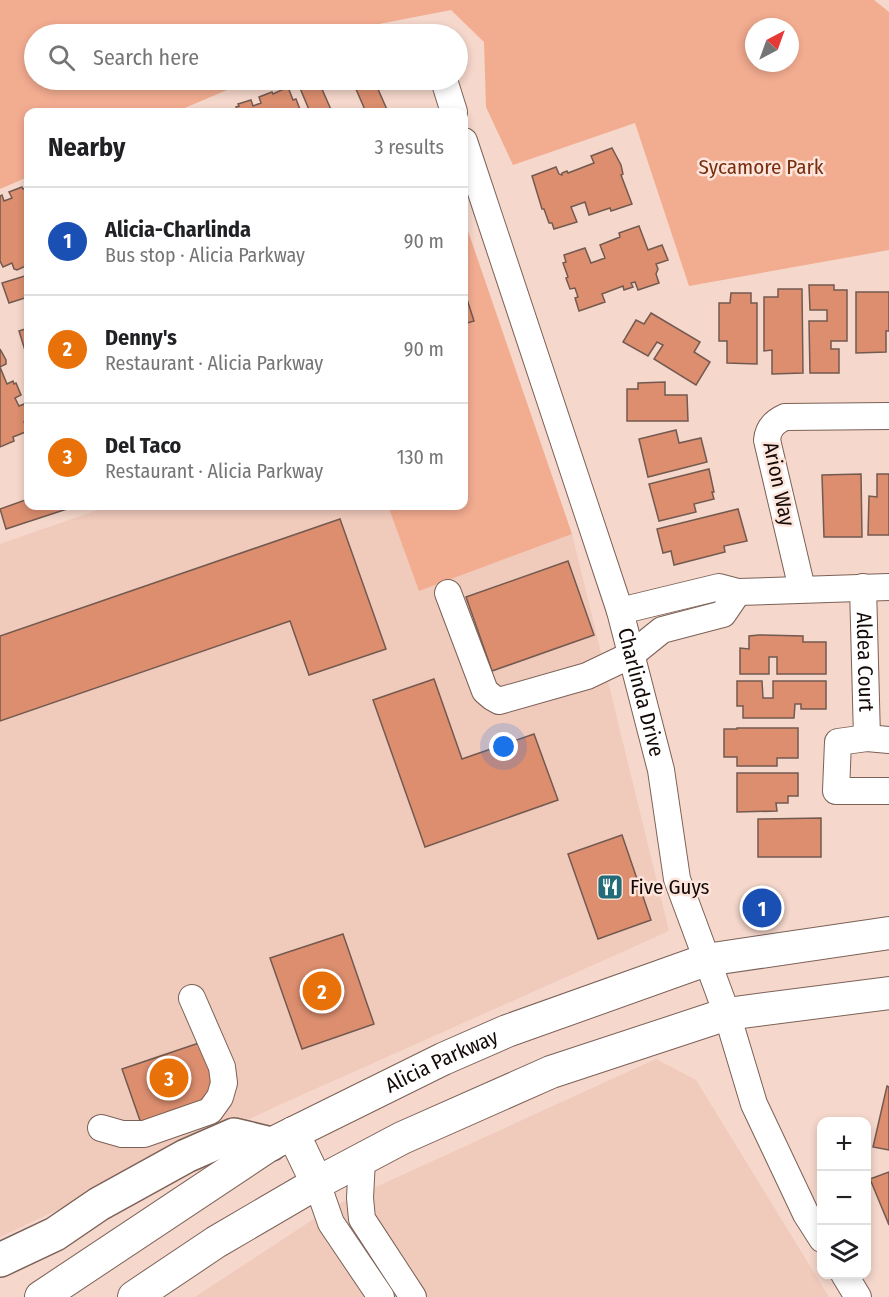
<!DOCTYPE html>
<html lang="en">
<head>
<meta charset="utf-8">
<style>
  body { margin:0; font-family:"Fira Sans Condensed",sans-serif; background:#f2f2f2; color:#202124 }
  .controls { position:absolute; right:18px; bottom:18px; display:grid; overflow:hidden; border-radius:12px; box-shadow:0 3px 9px #0003 }
  .controls button { width:54px; height:54px; display:grid; place-items:center; padding:0; border:0; border-bottom:2px solid #e0e0e0; background:#fff; color:#202124; font:30px sans-serif }
  .compass { position:absolute; left:745px; top:18px; width:54px; height:54px; border-radius:50%; background:#fff; box-shadow:0 3px 9px #0003; rotate:41deg }
  .you { position:absolute; left:504px; top:747px; width:21px; height:21px; margin:-15px; border:4px solid #fff; border-radius:50%; background:#1a73e8; box-shadow:0 0 0 9px #1a73e833 }
  .badge { display:grid; place-items:center; width:39px; height:39px; border-radius:50%; background:#0b8043; color:#fff; font-size:20px; font-weight:700 }
  .pin { position:absolute; translate:-50% -50%; border:3px solid #fff; box-shadow:0 2px 6px #0006 }
  .list { margin:0; padding:0; list-style:none }
  h2 { display:flex; justify-content:space-between; align-items:center; height:78px; margin:0; padding:0 24px; font-size:26px }
  h2 small { font-size:20px; font-weight:400; color:#757577 }
  .list li { display:grid; grid-template-columns:39px 1fr auto; gap:18px; align-items:center; box-sizing:border-box; height:108px; padding:0 24px; border-top:2px solid #e0e0e0 }
  .list b { display:block; font-size:22px; white-space:nowrap }
  .list p { margin:0; font-size:20px; white-space:nowrap; color:#757577 }
  .list em { font-size:20px; font-style:normal; color:#757577 }
  .icon { flex:none; width:33px; height:33px; fill:none; stroke:currentColor; stroke-width:2; stroke-linecap:round; stroke-linejoin:round }
  .map { position:relative; flex:none; width:889px; height:1297px; overflow:hidden }
  .search { position:absolute; background:#fff; box-shadow:0 3px 9px #0003; left:24px; top:24px; width:444px; height:66px; display:flex; align-items:center; gap:15px; box-sizing:border-box; padding:0 21px; border-radius:33px; color:#757577; font-size:22px }
  .panel { position:absolute; background:#fff; box-shadow:0 3px 9px #0003; left:24px; top:108px; width:444px; height:402px; border-radius:12px }
  .map>svg:first-child { display:block }
  .built { fill:#f0cabb }
  .green { fill:#f2ac90; fill-rule:evenodd }
  .building { fill:#dc8e6f; stroke:#735a50; stroke-width:1.5 }
  .lines { fill:none; stroke-linecap:round; stroke-linejoin:round }
  .minor-casing { stroke:#7b6157; stroke-width:28 }
  .major-casing { stroke:#7b6157; stroke-width:34 }
  .highway-casing { stroke:#7b6157; stroke-width:36 }
  .minor { stroke:#fff; stroke-width:26 }
  .major { stroke:#fff; stroke-width:32 }
  .highway { stroke:#fff; stroke-width:33 }
  .labels { text-anchor:middle; dominant-baseline:central; stroke-width:5; stroke-linejoin:round; paint-order:stroke }
  .park-label { font-size:21px; fill:#762f0e; stroke:#fee5dc }
  .street-label { font-size:21px; fill:#130a07; stroke:#fee5dc }
  .poi-label { font-size:21px; fill:#130a07; stroke:#fee5dc; text-anchor:start }
</style>
</head>
<body>
<div class="map">
<svg width="889" height="1297" viewBox="0 0 889 1297">
  <rect width="100%" height="100%" fill="#f5d7cb"/>
  <g class="built">
    <path d="M109 506H388L419 591 572 534 669 931 277 1106 0 1237V544Z"/>
    <path d="M656 1059 696 1080 829 1297H195L332 1207Z"/>
  </g>
  <g class="green">
    <path d="M0 0H874L889 12V250L689 286 635 123 513 165 486 107 484 42 451 10 379 24 354 34H34V80H251L175 112H28V177L0 189ZM754 27H790V63H754Z"/>
    <path d="M464 225 468 231 572 534 419 591 388 506H464Z"/>
  </g>
  <g class="building">
    <path d="M300 80H318L332 112H310L297 81Z"/>
    <path d="M352 80H374L388 112H366Z"/>
    <path d="M288 87 293 100 296 99 301 112H238L236 107 239 106 238 104 251 100 253 106 261 103 259 97 272 92 273 94Z"/>
    <path d="M612 148 621 165 623 174 621 175 632 204 611 211 610 208 589 215 585 202 571 207 577 222 554 229 552 223H549L544 209H542L532 176 556 167 559 174 562 175V173L567 171 568 173 594 163 591 156Z"/>
    <path d="M22 187 23 189 26 188 28 193V265L17 270 14 269 12 263 3 267 0 261V196L2 195 4 201 12 198 9 192Z"/>
    <path d="M639 226 648 250 662 245 668 260 656 264 658 269 656 274 659 283 638 290 635 282 631 283 633 287 624 290 623 286 602 294 605 302 579 311 575 298 578 297 575 288 570 289 566 278 568 277 563 263 566 262 564 255 585 248 591 263 605 258 600 245 620 237 619 233Z"/>
    <path d="M28 275V297L9 303 2 283Z"/>
    <path d="M809 285H834V290H847V341H831V349H839V373H810L809 321H827V310H810Z"/>
    <path d="M778 289H802L803 373 772 374V350L764 351V297H778Z"/>
    <path d="M856 292H889V331H886V352L856 353Z"/>
    <path d="M465 293 474 321 464 324V294Z"/>
    <path d="M731 293H751V303H757V364L727 363V341H719V303H730Z"/>
    <path d="M651 313 700 342 694 352 710 362 696 385 654 359 663 345 657 342 648 356 623 342 636 320 644 324Z"/>
    <path d="M28 328V360L19 331Z"/>
    <path d="M0 349 6 360V364L0 367Z"/>
    <path d="M0 367 7 384 13 381 14 384 16 383 21 395 15 398 19 406 24 404 28 413V419L24 422 28 431 13 437 14 441 0 447Z"/>
    <path d="M665 382V395H687L688 421H627V389H638V383Z"/>
    <path d="M676 430 679 443 701 438 707 462 648 477 639 439Z"/>
    <path d="M709 469 714 492H712L714 499 694 504 696 512 659 521 649 484Z"/>
    <path d="M861 474 862 537H824L822 475Z"/>
    <path d="M877 474H889V535H868L869 496 877 497Z"/>
    <path d="M28 499V506H66L67 509 6 529 0 509Z"/>
    <path d="M738 509 747 541 724 546 725 552 674 565 671 551 663 553 657 529Z"/>
    <path d="M340 519 386 649 309 675 290 621 0 721V636Z"/>
    <path d="M568 561 594 635 492 671 466 597Z"/>
    <path d="M759 635 803 636V642H826V674H777V657H769V674H740V648L749 649V636Z"/>
    <path d="M434 679 462 759 534 734 558 800 425 847 373 700Z"/>
    <path d="M737 681H762L763 698H773V681H826V709H801V704H795L794 718H743V706H737Z"/>
    <path d="M737 728H798V758H777V766H737V757H724V729H737Z"/>
    <path d="M737 773H798V796H788V803H776L777 811 737 812Z"/>
    <path d="M821 818V857H758V819Z"/>
    <path d="M622 835 651 920 598 939 568 854Z"/>
    <path d="M343 934 374 1024 302 1049 270 958Z"/>
    <path d="M199 1043 216 1088 209 1105 143 1129 122 1069Z"/>
    <path d="M887 1086 889 1087V1150L873 1147Z"/>
    <path d="M889 1172V1225L870 1179Z"/>
  </g>
  <g class="lines">
    <defs>
      <g id="minor">
        <path d="M444 80 454 112"/>
        <path id="s1" d="M464 141 620 611 661 770 677 879 727 1014 754 1104 806 1214 822 1239"/>
        <path id="s2" d="M863 587 867 738"/>
        <path d="M802 589 767 440C768 428 774 422 785 417L889 416"/>
        <path d="M448 593 485 691 492 697 499 701 587 676 631 655 662 630 723 614 738 592"/>
        <path d="M620 611 719 587 738 592 889 587"/>
        <path d="M889 740 867 738 838 742 836 791H889"/>
        <path d="M101 1128 122 1134H144L210 1111 220 1097 224 1083 222 1067 192 998"/>
        <path d="M362 1159 360 1198 362 1219 413 1297"/>
        <path d="M317 1183 331 1223 381 1297"/>
        <path d="M844 1274 858 1297"/>
      </g>
      <g id="major">
        <path d="M293 1133 317 1183"/>
        <path id="s3" d="M41 1297 271 1144 443 1059 507 1031 706 960 889 933"/>
        <path d="M134 1297 216 1242 317 1183 402 1138 551 1072 727 1014 889 993"/>
      </g>
      <path id="highway" d="M0 1260 55 1234 99 1204 186 1156 234 1135 271 1144"/>
    </defs>
    <use href="#minor" class="minor-casing"/>
    <use href="#major" class="major-casing"/>
    <use href="#highway" class="highway-casing"/>
    <use href="#minor" class="minor"/>
    <use href="#major" class="major"/>
    <use href="#highway" class="highway"/>
  </g>
  <defs>
    <symbol id="restaurant-square" viewBox="-11 -11 22 22"><rect x="-9" y="-9" width="18" height="18" rx="4" fill="#236b78" stroke="#fee5dc"/><path d="M-5-6h1v4h1v-4h1v4h1v-4h1v5L-1.5 .5V6h-2V.5L-5-1ZM5-6V6H3V1.5H1.5Q1.5-4 5-6Z" fill="#fff"/></symbol>
  </defs>
  <g fill-rule="evenodd">
    <use href="#restaurant-square" x="595" y="872" width="30" height="30"/>
  </g>
  <g class="labels">
    <g class="park-label">
      <text x="761" y="167">Sycamore Park</text>
    </g>
    <g class="street-label">
      <text transform="translate(779 484) rotate(78)">Arion Way</text>
      <text stroke="none"><textPath href="#s2" startOffset="75">Aldea Court</textPath></text>
      <text stroke="none"><textPath href="#s1" startOffset="579">Charlinda Drive</textPath></text>
      <text stroke="none"><textPath href="#s3" startOffset="466">Alicia Parkway</textPath></text>
    </g>
    <g class="poi-label">
      <text x="630" y="887">Five Guys</text>
    </g>
  </g>
</svg>
<div class="controls">
<button>+</button>
<button>−</button>
<button><svg class="icon" aria-label="layers" viewBox="0 0 24 24"><path d="M12 4l9 5-9 5-9-5zM3 14l9 5 9-5"/></svg></button>
</div>
<svg class="compass" viewBox="-18 -18 36 36"><path d="M0-13l5 13h-10z" fill="#e53935"/><path d="M0 13l5-13h-10z" fill="#757577"/></svg>
<div class="you"></div>
<div class="pin badge" style="left:762px;top:908px;background:#1a4fb4">1</div>
<div class="pin badge" style="left:322px;top:991px;background:#e8710a">2</div>
<div class="pin badge" style="left:169px;top:1078px;background:#e8710a">3</div>
<div class="search"><svg class="icon" aria-label="search" viewBox="0 0 24 24"><circle cx="10" cy="10" r="6"/><path d="M15 15l6 6"/></svg>Search here</div>
<section class="panel">
<h2>Nearby<small>3 results</small></h2>
<ul class="list">
<li><span class="badge" style="background:#1a4fb4">1</span><div><b>Alicia-Charlinda</b><p>Bus stop · Alicia Parkway</p></div><em>90 m</em></li>
<li><span class="badge" style="background:#e8710a">2</span><div><b>Denny's</b><p>Restaurant · Alicia Parkway</p></div><em>90 m</em></li>
<li><span class="badge" style="background:#e8710a">3</span><div><b>Del Taco</b><p>Restaurant · Alicia Parkway</p></div><em>130 m</em></li>
</ul>
</section>
</div>
</body>
</html>
